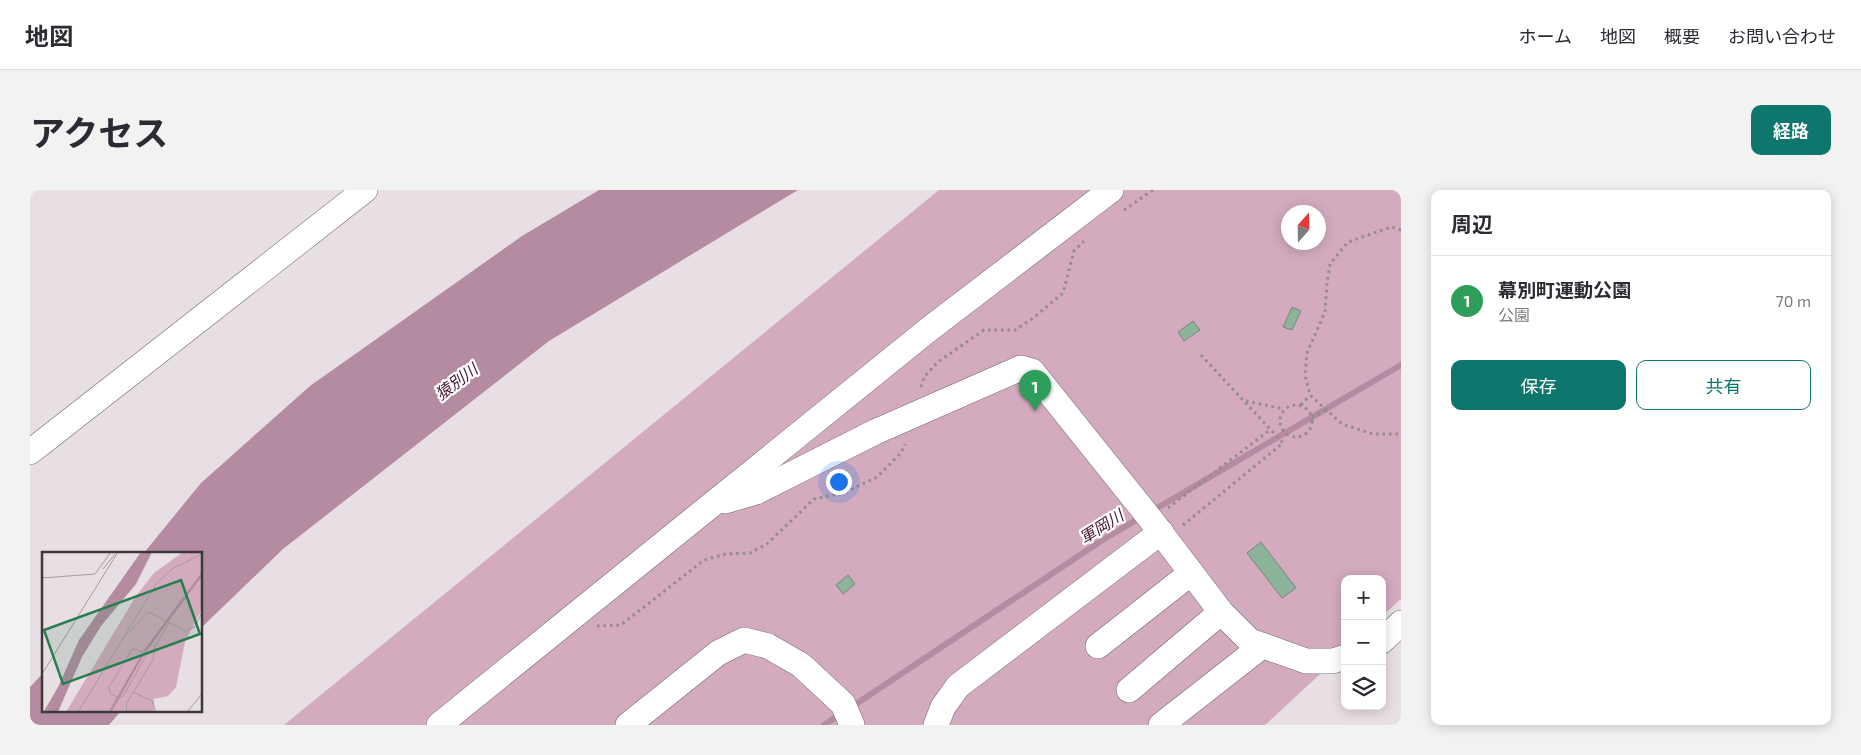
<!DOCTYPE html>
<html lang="ja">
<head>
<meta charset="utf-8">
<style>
  body { margin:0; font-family:"Exo 2","Noto Sans JP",sans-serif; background:#f2f2f3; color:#2b2b33 }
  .controls { position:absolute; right:15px; bottom:15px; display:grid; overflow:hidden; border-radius:10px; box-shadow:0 2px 12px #0003 }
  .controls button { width:45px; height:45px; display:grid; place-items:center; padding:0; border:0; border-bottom:1px solid #e1e1e2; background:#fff; color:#2b2b33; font:25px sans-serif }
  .compass { position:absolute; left:1251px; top:15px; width:45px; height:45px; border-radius:50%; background:#fff; box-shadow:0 2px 12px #0003; rotate:20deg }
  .you { position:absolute; left:808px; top:291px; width:18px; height:18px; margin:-12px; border:4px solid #fff; border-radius:50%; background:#1a73e8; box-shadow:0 0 0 8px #1a73e833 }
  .badge { display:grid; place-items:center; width:32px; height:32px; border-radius:50%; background:#0f766e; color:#fff; font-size:16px; font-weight:700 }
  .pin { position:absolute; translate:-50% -41px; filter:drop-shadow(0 1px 2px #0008) }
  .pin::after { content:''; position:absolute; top:26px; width:18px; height:15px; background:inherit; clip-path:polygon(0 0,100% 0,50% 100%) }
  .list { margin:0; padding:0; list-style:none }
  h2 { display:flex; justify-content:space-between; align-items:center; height:65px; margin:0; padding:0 20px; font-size:21px }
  h2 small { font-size:16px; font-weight:400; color:#7c7c81 }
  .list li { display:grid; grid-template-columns:32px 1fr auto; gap:15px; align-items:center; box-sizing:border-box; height:90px; padding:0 20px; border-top:1px solid #e1e1e2 }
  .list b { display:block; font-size:19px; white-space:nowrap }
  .list p { margin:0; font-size:16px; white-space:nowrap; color:#7c7c81 }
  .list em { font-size:16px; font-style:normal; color:#7c7c81 }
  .actions { display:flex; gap:10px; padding:15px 20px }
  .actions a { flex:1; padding:11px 0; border:1px solid #0f766e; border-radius:10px; text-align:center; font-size:18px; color:#0f766e }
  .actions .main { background:#0f766e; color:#fff }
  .icon { flex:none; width:28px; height:28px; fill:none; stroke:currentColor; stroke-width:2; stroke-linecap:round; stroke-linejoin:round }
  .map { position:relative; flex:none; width:1371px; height:535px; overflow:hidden; border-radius:10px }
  header { display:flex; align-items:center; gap:30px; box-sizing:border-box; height:70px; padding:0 25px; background:#fff; border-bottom:1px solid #e1e1e2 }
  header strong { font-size:24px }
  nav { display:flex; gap:28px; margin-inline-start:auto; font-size:18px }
  .intro { display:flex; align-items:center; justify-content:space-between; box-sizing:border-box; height:120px; padding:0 30px }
  h1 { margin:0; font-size:35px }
  .button { padding:12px 22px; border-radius:10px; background:#0f766e; color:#fff; font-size:18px; font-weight:700 }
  main { display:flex; gap:30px; padding:0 30px }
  aside { flex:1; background:#fff; border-radius:10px; box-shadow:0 2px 12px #0003 }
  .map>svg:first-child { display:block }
  .green { fill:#d3aabe; fill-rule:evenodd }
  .water { fill:#b48ba0 }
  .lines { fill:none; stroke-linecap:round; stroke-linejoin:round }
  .stream { stroke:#b48ba0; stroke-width:6 }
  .building { fill:#8cb49a; stroke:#7c837e }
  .minor-casing { stroke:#6f676b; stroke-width:26 }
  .path { stroke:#928c8f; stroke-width:3; stroke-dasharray:2.5 4; stroke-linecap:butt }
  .minor { stroke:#fff; stroke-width:25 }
  .labels { text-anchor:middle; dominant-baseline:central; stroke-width:4.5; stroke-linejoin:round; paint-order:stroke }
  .water-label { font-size:16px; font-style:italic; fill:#461331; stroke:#fff }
  .inset-river { fill:none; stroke:#b48ba0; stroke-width:2.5 }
  .inset-road { fill:none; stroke:#a39da0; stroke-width:1 }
  .view { fill:#297e50; fill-opacity:0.15; stroke:#297e50; stroke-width:2.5 }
  .inset-edge { fill:none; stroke:#3c393a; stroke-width:2.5 }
</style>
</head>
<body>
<header>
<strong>地図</strong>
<nav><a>ホーム</a><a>地図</a><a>概要</a><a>お問い合わせ</a></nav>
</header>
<div class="intro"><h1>アクセス</h1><a class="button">経路</a></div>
<main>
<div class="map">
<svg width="1371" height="535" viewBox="0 0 1371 535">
  <rect width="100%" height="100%" fill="#e8dfe4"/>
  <path class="green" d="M909 0H1371V409L1352 426V389H1315V461L1235 535H254ZM1258 22H1288V52H1258Z"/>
  <g class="water">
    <path d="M569 0H768L519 151 253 359 171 438V364H113L171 293 280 196 492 46Z"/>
    <path d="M14 482V521H91L79 535H0V497Z"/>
  </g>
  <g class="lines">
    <g class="stream">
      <path d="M1122 321 1371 175"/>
      <path d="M820 518 1071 351 1113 326"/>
      <path d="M794 535 812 523"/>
    </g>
  </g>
  <g class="building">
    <path d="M1262 117 1271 121 1262 140 1253 137Z"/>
    <path d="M1163 131 1170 140 1154 151 1148 142Z"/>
    <path d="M1231 352 1266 398 1252 408 1217 363Z"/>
    <path d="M818 385 825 394 813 404 806 395Z"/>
  </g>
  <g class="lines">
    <defs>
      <g id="minor">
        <path d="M0 262 335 0"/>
        <path d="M695 311 726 302 845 242 991 178 1002 181 1122 331 1191 422 1220 451 1276 471H1303L1315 467"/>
        <path d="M1352 451 1371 433"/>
        <path d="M1068 456 1161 383"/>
        <path d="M1099 500 1191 422"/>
        <path d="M409 535 898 140 1081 0"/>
        <path d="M598 535 688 463 714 450 738 456 771 475 813 514 822 535"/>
        <path d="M906 535 913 517 928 496 1131 342"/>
        <path d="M1131 535 1232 456"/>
      </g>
    </defs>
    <use href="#minor" class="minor-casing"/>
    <g class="path">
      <path d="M1094 20 1123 0"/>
      <path d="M1371 40 1361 37 1318 52 1300 74 1297 93 1295 122 1277 163 1275 185 1280 205 1312 234 1343 244H1371"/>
      <path d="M891 197 894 187 908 172 954 140H985L1002 129 1033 103 1044 61 1054 51"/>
      <path d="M1216 211 1254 219"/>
      <path d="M1271 215 1280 205"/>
      <circle cx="1266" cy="231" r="16"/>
      <path d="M1282 227 1297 220"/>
      <path d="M1138 318 1241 239"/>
      <path d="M1153 335 1253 253 1171 165"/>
      <path d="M567 436 591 435 674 370 696 364 720 363 737 354 784 309 814 303 847 287 871 263 875 254"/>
    </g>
    <use href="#minor" class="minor"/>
  </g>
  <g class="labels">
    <g class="water-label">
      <text transform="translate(426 191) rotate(-37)">猿別川</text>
      <text transform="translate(1071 336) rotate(-32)">軍岡川</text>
    </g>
  </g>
  <g transform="translate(12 362)">
    <rect width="160" height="160" fill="#e8dfe4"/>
    <path d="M141 0H160V57L143 90 134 135 126 144 112 147V160H24L94 44 112 21Z" fill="#d3aabe"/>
    <path d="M99 0H110L94 32 59 74 40 105 16 160H5L37 88Z" fill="#b48ba0"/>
    <path class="inset-river" d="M103 99 160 22M3 160 17 136M68 160 101 102"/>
    <path class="inset-road" d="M61 17 73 2M0 26 53 22 69 0M84 83 107 60 143 79 153 75 160 60M90 97 102 100 104 104 81 144 77 146 68 141 67 135ZM0 122 76 0M91 140 110 149 114 160M36 160 115 31 130 17 160 2M85 160 84 152 111 108 113 94 127 71M145 160 160 142"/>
    <path class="view" d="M139 28 158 82 21 132 2 78Z"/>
    <rect width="160" height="160" class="inset-edge"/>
  </g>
</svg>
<div class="controls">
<button>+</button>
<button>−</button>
<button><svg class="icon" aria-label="layers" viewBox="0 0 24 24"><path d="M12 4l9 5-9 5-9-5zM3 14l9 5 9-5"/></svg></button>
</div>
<svg class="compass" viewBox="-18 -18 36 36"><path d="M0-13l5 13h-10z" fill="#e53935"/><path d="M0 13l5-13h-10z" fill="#7c7c81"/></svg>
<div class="you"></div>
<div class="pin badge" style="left:1005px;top:221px;background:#2e9e5b">1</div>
</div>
<aside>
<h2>周辺<small></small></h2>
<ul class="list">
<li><span class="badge" style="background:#2e9e5b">1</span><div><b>幕別町運動公園</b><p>公園</p></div><em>70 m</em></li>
</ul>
<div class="actions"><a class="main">保存</a><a>共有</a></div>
</aside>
</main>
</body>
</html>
